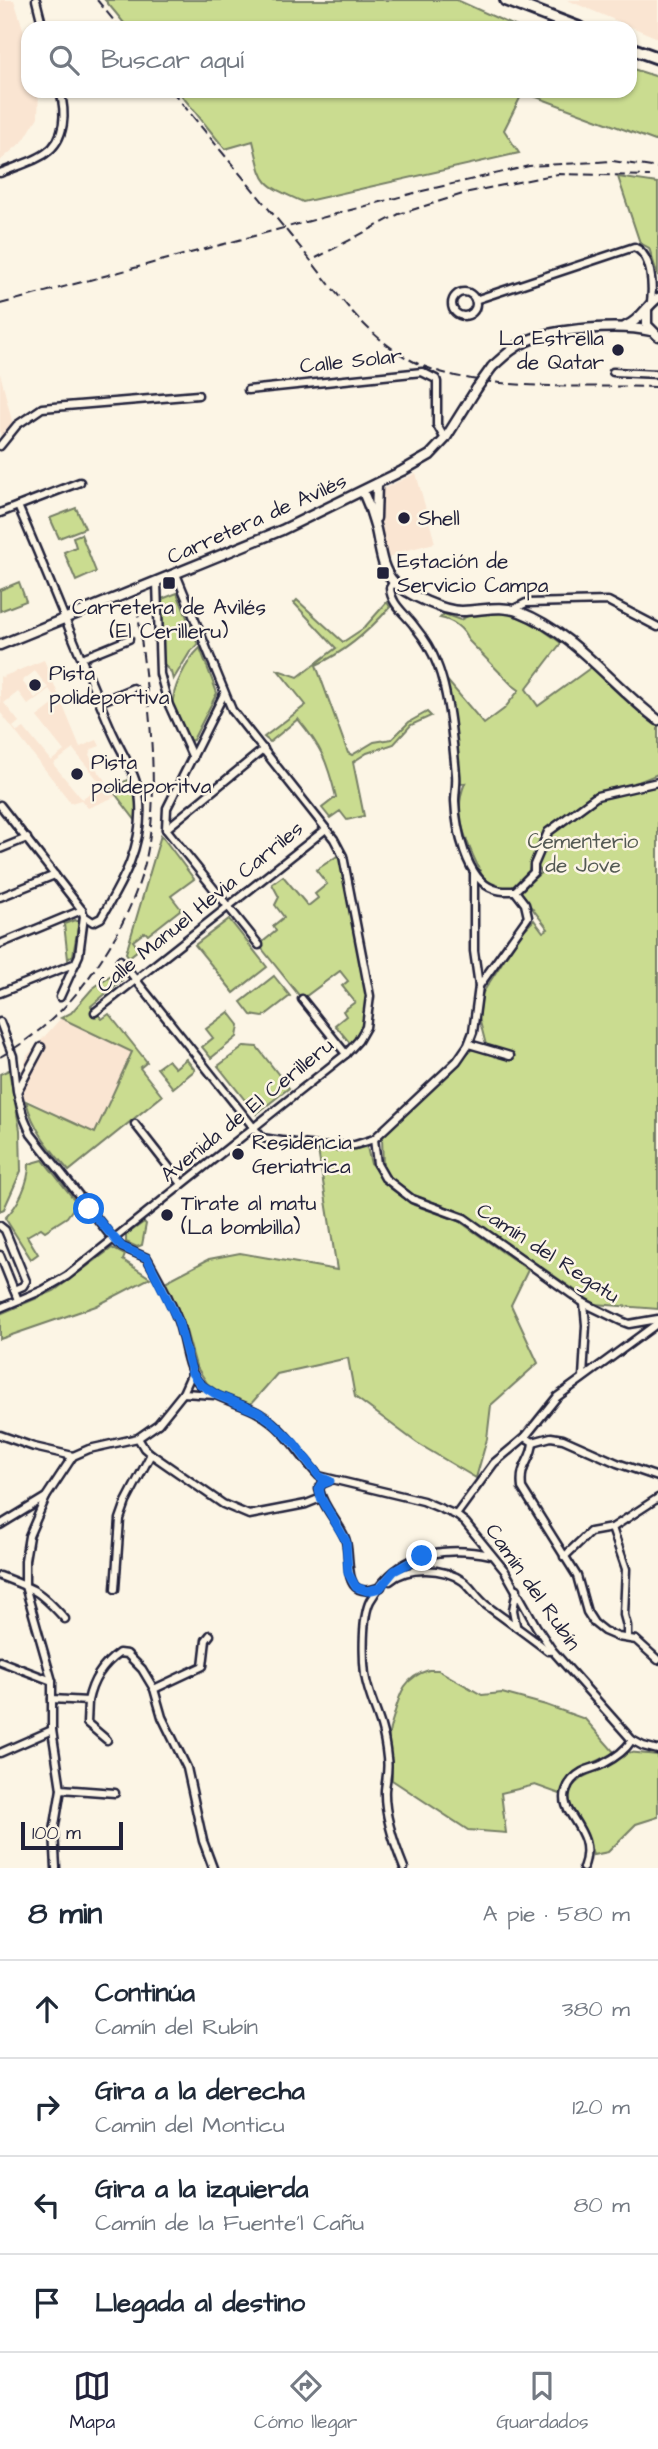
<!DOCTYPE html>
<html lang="es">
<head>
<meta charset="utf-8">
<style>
  body { margin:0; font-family:"Architects Daughter",sans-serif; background:#f6f6f7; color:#1f2937 }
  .scale { position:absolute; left:21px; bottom:18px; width:102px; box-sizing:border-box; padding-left:7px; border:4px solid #22223b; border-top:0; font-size:19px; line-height:24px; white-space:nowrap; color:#22223b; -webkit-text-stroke:5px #fcf5e5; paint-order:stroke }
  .stop { position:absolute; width:21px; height:21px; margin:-16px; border:5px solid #1a73e8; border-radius:50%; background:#fff }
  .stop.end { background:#1a73e8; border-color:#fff; box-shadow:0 2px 7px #0008 }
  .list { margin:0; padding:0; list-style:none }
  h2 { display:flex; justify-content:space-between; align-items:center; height:91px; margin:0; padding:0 28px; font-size:30px }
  h2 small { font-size:23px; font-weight:400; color:#747a83 }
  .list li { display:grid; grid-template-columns:46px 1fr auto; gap:21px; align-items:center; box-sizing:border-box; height:98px; padding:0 28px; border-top:2px solid #e0e1e3 }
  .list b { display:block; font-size:26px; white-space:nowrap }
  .list p { margin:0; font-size:23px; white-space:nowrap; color:#747a83 }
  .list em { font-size:23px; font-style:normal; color:#747a83 }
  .icon { flex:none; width:38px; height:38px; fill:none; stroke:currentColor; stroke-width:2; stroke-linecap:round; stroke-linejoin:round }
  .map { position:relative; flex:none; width:658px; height:1868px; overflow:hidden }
  .search { position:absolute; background:#fff; box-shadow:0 2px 5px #0004; left:21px; right:21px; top:21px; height:77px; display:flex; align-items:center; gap:18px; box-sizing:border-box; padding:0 24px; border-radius:21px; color:#747a83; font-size:26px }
  .sheet { height:483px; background:#fff }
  nav { display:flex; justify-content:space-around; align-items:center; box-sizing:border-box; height:98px; border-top:2px solid #e0e1e3; background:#fff; font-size:19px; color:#747a83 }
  nav a { display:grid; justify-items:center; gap:4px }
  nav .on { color:#22223b }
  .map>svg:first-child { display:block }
  .built { fill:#fae5d2; fill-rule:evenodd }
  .green { fill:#cadc90; stroke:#767f66; stroke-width:2 }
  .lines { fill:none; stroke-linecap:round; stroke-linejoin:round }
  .street-casing { stroke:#22223b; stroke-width:11 }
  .secondary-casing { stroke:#22223b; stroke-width:13 }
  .highway-casing { stroke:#22223b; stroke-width:16 }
  .street { stroke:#fcf5e5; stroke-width:6 }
  .secondary { stroke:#fcf5e5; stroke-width:8 }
  .highway { stroke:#fcf5e5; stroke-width:10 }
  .rail { stroke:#22223b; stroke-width:2; stroke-dasharray:10 5; stroke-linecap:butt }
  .secondary-bridge-casing { stroke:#22223b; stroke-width:13; stroke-linecap:butt }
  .secondary-bridge { stroke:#fcf5e5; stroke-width:8 }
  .route { stroke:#1a73e8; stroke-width:9 }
  .poi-dot { fill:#22223b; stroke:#fcf5e5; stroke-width:2.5 }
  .labels { text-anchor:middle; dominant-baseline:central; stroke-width:5; stroke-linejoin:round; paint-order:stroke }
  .poi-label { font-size:21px; fill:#22223b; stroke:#fcf5e5; text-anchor:start }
  .street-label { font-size:21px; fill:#22223b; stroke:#fcf5e5 }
  .park-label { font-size:21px; fill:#545a54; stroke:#fcf5e5 }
</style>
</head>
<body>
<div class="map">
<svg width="658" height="1868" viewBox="0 0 658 1868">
  <rect width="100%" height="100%" fill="#fcf5e5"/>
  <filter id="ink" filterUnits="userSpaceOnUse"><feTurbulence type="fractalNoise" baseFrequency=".0143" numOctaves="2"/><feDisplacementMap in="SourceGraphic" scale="14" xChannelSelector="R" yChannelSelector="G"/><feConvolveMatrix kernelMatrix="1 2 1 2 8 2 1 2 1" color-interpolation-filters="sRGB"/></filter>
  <g filter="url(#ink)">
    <g class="built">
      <path d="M0 0H14L28 44V91H39L38 117 24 140 0 161Z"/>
      <path d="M567 0H658V38Z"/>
      <path d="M0 373 13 425 0 444Z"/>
      <path d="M416 473 435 543 399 552 387 559 380 525 383 489Z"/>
      <path d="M44 660 80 747 97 740 100 746 92 749 89 754 94 766 117 796 88 808 81 800 71 803 0 712V676L2 677ZM35 671 48 688 35 698 22 681ZM49 689 58 701 37 717 64 751 51 761 24 728 17 732 13 727 19 722 4 703 18 692 28 705ZM73 749 101 784 82 799 53 764Z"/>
      <path d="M61 1018 132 1052 95 1133 22 1097 20 1078 27 1056Z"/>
    </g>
    <g class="green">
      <path d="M105 0H457L519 28H128Z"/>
      <path d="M630 68 658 77V142L523 92 504 130 519 153 303 202C259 182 264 186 253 141L225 149 178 91H630Z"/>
      <path d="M618 177 658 183V276L649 248 640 243Z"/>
      <path d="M76 508 85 528 59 538 50 518Z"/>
      <path d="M81 534 96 572 76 581 64 552 76 547 73 537Z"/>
      <path d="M19 582 26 601 0 611V590Z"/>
      <path d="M177 593 198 645 190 652 173 680 171 672 163 664 162 599Z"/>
      <path d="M297 600 343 642 364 628 387 602 390 607C369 631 346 652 316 665L348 753 352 755 374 742 392 739 409 722 427 712 431 716 411 725 394 744 367 753 353 762 364 816 347 820 340 811 330 818 322 808 336 797C327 761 322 748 298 719L270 742 264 737 306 705 278 670 298 677 336 648 294 603Z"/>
      <path d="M491 611C518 612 540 627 561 643L526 689 538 706 593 666 630 703 658 726V774L636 783 599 791 550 826 533 857 528 874 514 888 507 889 495 886 484 880C471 849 450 817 465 783L461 784 446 679 484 724 504 709 519 690 511 684 468 640C464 628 452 620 440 618L444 614 460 620 472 614Z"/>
      <path d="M200 648 217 693 193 740 190 741C185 731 175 717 173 706 171 690 187 660 200 648Z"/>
      <path d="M131 779 137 804 136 821 110 787Z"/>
      <path d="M658 786V1309L595 1304 480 1225 455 1210 413 1195 389 1179 383 1169 382 1137 471 1050 487 1049 479 1018 482 994 521 933 534 920 543 932 548 929 519 891 542 872 536 866 551 833 600 798Z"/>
      <path d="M161 835 194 879 171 896 181 909 148 935 145 932 133 941 139 949 129 957 126 953Z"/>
      <path d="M342 853 370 996 366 1027 353 1047 335 1025 346 1016 343 1011 355 1002 342 986 348 981 340 971 302 999 259 945 276 931 273 926 284 917 275 905 279 897 272 884 283 876 308 906 318 898 315 894 327 884 316 870Z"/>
      <path d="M229 919 267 967 234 993 195 945Z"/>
      <path d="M75 920 79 922 73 955 68 959 64 924Z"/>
      <path d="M115 972 122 980 91 1006 102 1019 109 1014 147 1062 140 1068 162 1096 69 1171C50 1149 33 1129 26 1101L95 1133 132 1052 61 1018 71 1013 92 989Z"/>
      <path d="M274 976 290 996 263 1017 251 1015 241 1002Z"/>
      <path d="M229 1012 239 1025 237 1037 211 1058 202 1047 213 1038 206 1029Z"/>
      <path d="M245 1046 257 1047 289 1088 256 1114 218 1066Z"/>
      <path d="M186 1059 195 1070 173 1088 157 1068 168 1060 175 1068Z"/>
      <path d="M9 1070 20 1130 21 1171 4 1209 0 1211V1074Z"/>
      <path d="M367 1147 371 1164 390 1188 414 1205 459 1221 528 1270 511 1305 538 1363 491 1405 487 1439 476 1478 417 1443 355 1397 348 1358 277 1374 250 1405 222 1394 207 1383 196 1366 183 1320 165 1282 209 1259 240 1253 337 1270 318 1150Z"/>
      <path d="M43 1160 80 1207 75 1206 67 1217 45 1231 41 1228 27 1236 38 1254 31 1259 5 1218C19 1205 29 1182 29 1164Z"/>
      <path d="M144 1222 146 1224 142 1245 137 1247 126 1242V1235Z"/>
      <path d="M112 1248 125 1255 123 1260 150 1278 96 1306 0 1339V1314L54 1291Z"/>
      <path d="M429 1670H438L482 1695 502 1693 546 1705 585 1719 614 1752C589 1768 575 1764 560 1794L535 1785 501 1793 506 1833 468 1830 392 1780C392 1767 388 1746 389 1736 389 1729 392 1722 394 1715 400 1692 405 1677 429 1670Z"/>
      <path d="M627 1752 658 1755V1817L636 1824 608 1852 593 1855 586 1832 570 1804 569 1797 571 1787 583 1777 610 1765Z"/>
    </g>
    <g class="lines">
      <defs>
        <g id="street">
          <path d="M36 0 43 28"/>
          <path d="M0 173C14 167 34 162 46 153 66 139 66 112 60 91"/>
          <circle cx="464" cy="304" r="12"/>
          <path d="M475 300 634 247C652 254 653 286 651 302"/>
          <path d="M613 372 658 374"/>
          <path d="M248 390 422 372 436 379 437 382V425L445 439"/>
          <path d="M0 446 17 425 42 408 198 395"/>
          <path d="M18 506C50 580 79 655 111 729 121 753 139 776 140 803 143 847 122 882 101 918L93 922 84 916"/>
          <path d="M0 513 80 482"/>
          <path d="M394 581 390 588C391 605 406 614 415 627 424 638 432 651 437 664 449 693 453 742 456 774 457 783 455 792 455 801 456 827 466 880 494 889 501 892 508 891 515 891"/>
          <path d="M157 582 160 674 168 703 193 758"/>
          <path d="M512 610 526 603 608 601 658 627"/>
          <path d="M82 658 129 639"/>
          <path d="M224 694 167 808 166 829 259 945"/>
          <path d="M100 702 133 688"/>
          <path d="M0 805 82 910 84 916 79 955 60 997"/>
          <path d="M166 829 264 749"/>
          <path d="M0 849 27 838"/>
          <path d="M474 873V951L479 986"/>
          <path d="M515 891 534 872V865L548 832 597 796 658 782"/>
          <path d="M0 897 55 875"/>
          <path d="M0 944 82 910"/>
          <path d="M120 960 262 1138 322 1147 355 1145 374 1139 457 1061 468 1045 473 1032 479 986 528 917 525 904 515 891"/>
          <path d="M0 993 76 963"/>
          <path d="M302 999 346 1054"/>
          <path d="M95 1012 326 829"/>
          <path d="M0 1022 13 1056 17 1091 23 1115 31 1134 113 1239 122 1247 147 1258C158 1277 170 1299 178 1321 185 1340 185 1365 198 1382 214 1400 241 1402 260 1414 286 1429 299 1455 319 1476L423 1501 456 1515 465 1522 505 1571 536 1626 552 1650 632 1740 643 1746 658 1750"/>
          <path d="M469 1044 510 1056"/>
          <path d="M18 1090 41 1047"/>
          <path d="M135 1124 182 1184"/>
          <path d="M374 1139 377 1164 385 1178 412 1199 464 1218 584 1303 621 1321 629 1324 658 1319"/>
          <path d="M0 1226 5 1230 26 1281 23 1286 14 1290"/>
          <path d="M0 1255 18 1300"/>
          <path d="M0 1308 43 1290 67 1276 346 1054 358 1041 366 1027 370 996 343 856 334 839 232 710 176 574"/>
          <path d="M583 1377 586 1325 584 1303"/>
          <path d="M183 1393 215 1395"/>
          <path d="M0 1435 34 1447 73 1456"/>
          <path d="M525 1437 533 1442C532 1462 519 1463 522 1488L577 1576 587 1612 594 1623 604 1631 618 1637 636 1640 658 1660"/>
          <path d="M138 1438 144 1448 151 1454 223 1504 249 1515 306 1504 321 1498"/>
          <path d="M533 1442 551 1437 563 1439 617 1463 658 1477"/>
          <path d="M329 1481 322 1484 319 1489C323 1508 338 1521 345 1538 353 1559 339 1603 381 1587"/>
          <path d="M46 1497 29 1536 25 1560V1586L52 1681V1730L61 1789 54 1831 56 1868"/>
          <path d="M456 1515 494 1463 525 1437 557 1397 658 1323"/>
          <path d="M0 1525 46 1497 73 1456 89 1449 138 1438 158 1424 183 1393 192 1373"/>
          <path d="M612 1528 626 1569 624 1615 627 1626V1637"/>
          <path d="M564 1557 590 1532 612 1528 658 1498"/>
          <path d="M0 1576C35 1589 40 1591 65 1619"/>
          <path d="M390 1581C408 1566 443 1567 463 1581 471 1587 477 1598 486 1605 506 1620 528 1635 548 1651L552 1650"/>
          <path d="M115 1589 120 1519 126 1502 151 1454"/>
          <path d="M516 1625 513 1610 517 1589"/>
          <path d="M0 1661 52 1681"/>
          <path d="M154 1689 203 1666 206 1640 210 1635"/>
          <path d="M52 1699 88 1701C92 1681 102 1665 119 1653L127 1654 142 1669 154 1689 162 1717 187 1768 203 1841 213 1868"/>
          <path d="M88 1701 87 1723 107 1740"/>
          <path d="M0 1753 52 1730"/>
          <path d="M61 1789 115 1793"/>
          <path d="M404 1868C395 1846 384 1814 385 1790 386 1779 389 1770 387 1758 386 1748 384 1736 381 1726 376 1709 368 1694 365 1675 363 1657 362 1617 370 1601 397 1553 442 1545 491 1555"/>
          <path d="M583 1868C592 1845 582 1832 570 1813 560 1798 566 1781 582 1772 589 1768 596 1768 603 1764 615 1758 625 1751 632 1740"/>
        </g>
        <g id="secondary">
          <path d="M647 309V325L658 336"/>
          <path d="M626 326C641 320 646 306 658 298"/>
          <path d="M492 367C503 357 513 347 527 341 555 328 621 324 651 331"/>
          <path d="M363 492C367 501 371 511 374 522 380 540 379 567 394 582 408 595 443 611 462 611 482 611 500 604 520 612 576 634 611 685 658 720"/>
          <path d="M376 518 377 484"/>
          <path d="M0 645 282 530 402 471 430 455 445 439 477 388"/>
        </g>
        <g id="highway">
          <path d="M506 0 579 28"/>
          <path d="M630 48 658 58"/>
        </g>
      </defs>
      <use href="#street" class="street-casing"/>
      <use href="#secondary" class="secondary-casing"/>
      <use href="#highway" class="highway-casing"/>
      <use href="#street" class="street"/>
      <use href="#secondary" class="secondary"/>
      <use href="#highway" class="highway"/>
      <g class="rail">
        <path d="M97 0 120 28"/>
        <path d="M172 91C211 139 251 187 290 235 331 283 368 347 431 369 500 392 586 385 658 387"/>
        <path d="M316 258 399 214 469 192 558 174 650 176"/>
        <path d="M0 304 418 192 529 166 613 161 658 168"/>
        <path d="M0 1057C39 1035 72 1004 96 967 117 937 134 903 144 867 164 791 145 681 137 603"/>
      </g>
      <defs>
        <path id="secondary-bridge" d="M477 388 492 367"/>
      </defs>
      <use href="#secondary-bridge" class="secondary-bridge-casing"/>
      <use href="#secondary-bridge" class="secondary-bridge"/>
    </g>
  </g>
  <g class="lines" filter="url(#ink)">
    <path class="route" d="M89 1209 122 1247 147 1258 178 1321 192 1373 200 1384 217 1395 258 1412 270 1420 294 1443 319 1476 330 1481 322 1484 319 1489 321 1498 346 1541 348 1573 356 1587 367 1591 380 1588 394 1571 422 1556"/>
  </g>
  <g class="poi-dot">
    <circle cx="618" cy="350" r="7"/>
    <circle cx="404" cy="518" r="7"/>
    <rect x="376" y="566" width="14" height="14" rx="3.5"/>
    <rect x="162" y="576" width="14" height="14" rx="3.5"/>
    <circle cx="35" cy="685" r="7"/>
    <circle cx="77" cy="774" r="7"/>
    <circle cx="238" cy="1154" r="7"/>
    <circle cx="167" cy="1215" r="7"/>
  </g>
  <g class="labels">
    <g class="poi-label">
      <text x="604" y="338" text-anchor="end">La Estrella<tspan x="604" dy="24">de Qatar</tspan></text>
      <text x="418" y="518">Shell</text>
      <text x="397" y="561">Estación de<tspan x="397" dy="24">Servicio Campa</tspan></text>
      <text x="169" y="607" text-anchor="middle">Carretera de Avilés<tspan x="169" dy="24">(El Cerilleru)</tspan></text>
      <text x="49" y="673">Pista<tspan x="49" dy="24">polideportiva</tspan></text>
      <text x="91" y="762">Pista<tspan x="91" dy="24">polideporitva</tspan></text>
      <text x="252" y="1142">Residencia<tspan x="252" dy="24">Geriatrica</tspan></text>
      <text x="181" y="1203">Tirate al matu<tspan x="181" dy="24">(La bombilla)</tspan></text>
    </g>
    <g class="street-label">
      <text transform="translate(351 361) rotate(-6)">Calle Solar</text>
      <text transform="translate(257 519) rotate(-24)">Carretera de Avilés</text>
      <text transform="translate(200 907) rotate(-39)">Calle Manuel Hevia Carriles</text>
      <text transform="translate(247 1110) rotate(-39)">Avenida de El Cerilleru</text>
      <text transform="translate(548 1253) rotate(33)">Camín del Regatu</text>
      <text transform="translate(533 1587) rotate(55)">Camín del Rubín</text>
    </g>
    <g class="park-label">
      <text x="583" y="841">Cementerio<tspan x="583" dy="24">de Jove</tspan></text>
    </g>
  </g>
</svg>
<div class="scale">100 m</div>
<div class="stop" style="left:89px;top:1209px"></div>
<div class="stop end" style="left:422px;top:1556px"></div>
<div class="search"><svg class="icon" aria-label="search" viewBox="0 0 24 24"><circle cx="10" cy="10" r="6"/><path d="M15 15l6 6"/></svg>Buscar aquí</div>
</div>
<section class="sheet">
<h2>8 min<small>A pie · 580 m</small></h2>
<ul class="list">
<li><svg class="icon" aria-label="ahead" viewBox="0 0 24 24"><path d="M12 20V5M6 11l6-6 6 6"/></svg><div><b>Continúa</b><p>Camín del Rubín</p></div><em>380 m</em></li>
<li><svg class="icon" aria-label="right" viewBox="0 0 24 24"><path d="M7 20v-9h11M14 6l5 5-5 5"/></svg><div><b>Gira a la derecha</b><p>Camin del Monticu</p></div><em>120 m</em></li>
<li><svg class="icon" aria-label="left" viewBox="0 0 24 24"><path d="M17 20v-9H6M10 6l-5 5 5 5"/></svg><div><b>Gira a la izquierda</b><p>Camín de la Fuente'l Cañu</p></div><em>80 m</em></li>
<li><svg class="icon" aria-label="arrive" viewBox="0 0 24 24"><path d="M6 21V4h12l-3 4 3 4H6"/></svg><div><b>Llegada al destino</b></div></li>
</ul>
</section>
<nav>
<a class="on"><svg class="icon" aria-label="map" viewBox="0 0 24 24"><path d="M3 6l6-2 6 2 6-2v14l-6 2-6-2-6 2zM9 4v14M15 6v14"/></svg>Mapa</a>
<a><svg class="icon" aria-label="directions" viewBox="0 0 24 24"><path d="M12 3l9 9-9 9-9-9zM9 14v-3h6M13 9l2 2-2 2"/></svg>Cómo llegar</a>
<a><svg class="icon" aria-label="saved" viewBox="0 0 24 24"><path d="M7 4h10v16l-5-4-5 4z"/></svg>Guardados</a>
</nav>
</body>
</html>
